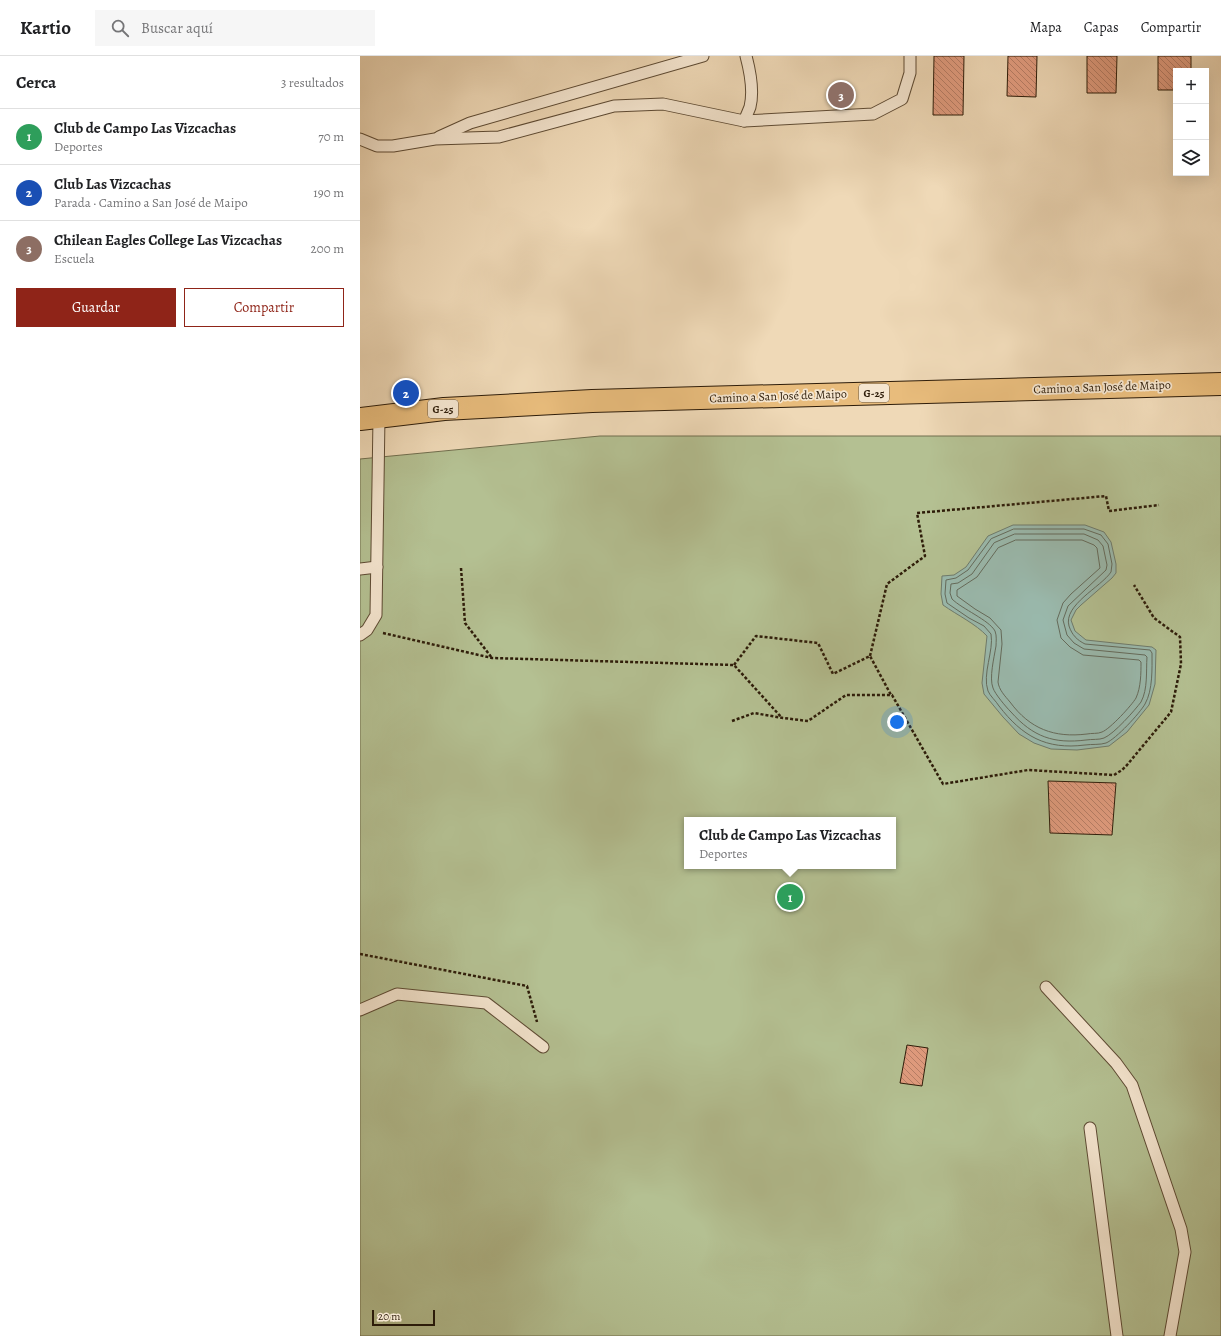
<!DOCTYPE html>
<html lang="es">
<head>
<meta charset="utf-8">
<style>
  body { margin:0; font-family:Alegreya,serif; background:#f6f6f6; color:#202124 }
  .controls { position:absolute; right:12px; top:12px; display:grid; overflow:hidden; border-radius:0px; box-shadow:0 4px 16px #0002 }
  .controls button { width:36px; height:36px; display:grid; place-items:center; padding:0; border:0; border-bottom:1px solid #e0e0e0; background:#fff; color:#202124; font:20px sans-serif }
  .scale { position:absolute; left:12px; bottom:10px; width:63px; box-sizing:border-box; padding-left:4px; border:2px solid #2d1c09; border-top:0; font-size:11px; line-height:14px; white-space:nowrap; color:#2d1c09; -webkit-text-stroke:3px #f5e6d0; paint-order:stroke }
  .you { position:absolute; left:537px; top:666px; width:14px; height:14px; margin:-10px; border:3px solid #fff; border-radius:50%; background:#1a73e8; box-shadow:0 0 0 6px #1a73e833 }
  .badge { display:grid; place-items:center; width:26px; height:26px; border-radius:50%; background:#8f2418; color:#fff; font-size:13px; font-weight:700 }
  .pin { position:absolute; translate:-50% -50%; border:2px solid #fff; box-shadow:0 1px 4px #0006 }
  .popup { position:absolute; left:324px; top:761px; width:212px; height:52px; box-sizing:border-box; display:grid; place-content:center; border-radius:0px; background:#fff; filter:drop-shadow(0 1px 3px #0005); font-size:13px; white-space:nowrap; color:#757577 }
  .popup b { font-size:15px; color:#202124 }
  .popup::after { content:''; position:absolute; left:50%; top:100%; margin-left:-8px; border:8px solid transparent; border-top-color:#fff }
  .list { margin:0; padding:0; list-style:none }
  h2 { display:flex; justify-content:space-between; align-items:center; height:52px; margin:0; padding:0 16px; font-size:17px }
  h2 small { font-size:13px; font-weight:400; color:#757577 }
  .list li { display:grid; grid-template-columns:26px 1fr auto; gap:12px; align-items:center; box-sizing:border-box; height:56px; padding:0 16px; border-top:1px solid #e0e0e0 }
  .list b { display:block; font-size:15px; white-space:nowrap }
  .list p { margin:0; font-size:13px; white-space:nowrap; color:#757577 }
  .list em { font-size:13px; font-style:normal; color:#757577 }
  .actions { display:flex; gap:8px; padding:12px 16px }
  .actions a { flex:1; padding:9px 0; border:1px solid #8f2418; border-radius:0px; text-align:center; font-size:14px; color:#8f2418 }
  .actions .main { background:#8f2418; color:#fff }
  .icon { flex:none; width:22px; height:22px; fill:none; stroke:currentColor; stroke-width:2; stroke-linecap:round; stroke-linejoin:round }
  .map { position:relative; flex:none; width:861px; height:1280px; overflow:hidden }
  header { display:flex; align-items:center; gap:24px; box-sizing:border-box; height:56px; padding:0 20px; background:#fff; border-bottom:1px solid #e0e0e0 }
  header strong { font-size:19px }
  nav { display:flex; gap:22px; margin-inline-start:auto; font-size:14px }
  .search { width:280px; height:36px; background:#f6f6f6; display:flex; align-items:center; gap:10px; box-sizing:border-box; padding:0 14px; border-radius:0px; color:#757577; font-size:15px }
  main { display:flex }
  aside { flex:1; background:#fff }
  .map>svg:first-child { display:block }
  .garden { fill:#b4c092; stroke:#706e4e; fill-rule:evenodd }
  .water { fill:#9abaae; stroke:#6e7b6c }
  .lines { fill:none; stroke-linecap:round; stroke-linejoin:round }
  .shore { stroke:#646b5c; stroke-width:1 }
  .building { fill:url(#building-back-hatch); stroke:#2d1c09 }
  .lane-casing { stroke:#5e4b34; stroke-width:13 }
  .primary-casing { stroke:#2d1c09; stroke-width:24 }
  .path { stroke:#2d1c09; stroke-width:2.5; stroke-dasharray:3 2; stroke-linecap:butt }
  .lane { stroke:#f5e6d0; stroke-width:11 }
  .primary { stroke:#e8bc7c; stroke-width:22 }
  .labels { text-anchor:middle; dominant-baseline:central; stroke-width:3.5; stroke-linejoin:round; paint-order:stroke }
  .shield { fill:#f5e6d0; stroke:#695945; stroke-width:1 }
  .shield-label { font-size:11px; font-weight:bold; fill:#2d1c09 }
  .street-label { font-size:12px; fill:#2d1c09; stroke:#f5e6d0 }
</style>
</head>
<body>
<header>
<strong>Kartio</strong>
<div class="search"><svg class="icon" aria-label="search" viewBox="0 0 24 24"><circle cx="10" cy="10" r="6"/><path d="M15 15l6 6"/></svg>Buscar aquí</div>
<nav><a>Mapa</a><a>Capas</a><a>Compartir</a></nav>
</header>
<main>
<aside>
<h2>Cerca<small>3 resultados</small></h2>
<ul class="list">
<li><span class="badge" style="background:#2e9e5b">1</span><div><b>Club de Campo Las Vizcachas</b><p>Deportes</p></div><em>70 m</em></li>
<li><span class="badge" style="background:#1a4fb4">2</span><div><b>Club Las Vizcachas</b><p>Parada · Camino a San José de Maipo</p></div><em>190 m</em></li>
<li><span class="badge" style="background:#8d6e63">3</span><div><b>Chilean Eagles College Las Vizcachas</b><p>Escuela</p></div><em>200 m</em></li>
</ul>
<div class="actions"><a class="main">Guardar</a><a>Compartir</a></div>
</aside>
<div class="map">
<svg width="861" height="1280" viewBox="0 0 861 1280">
  <defs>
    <pattern id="building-back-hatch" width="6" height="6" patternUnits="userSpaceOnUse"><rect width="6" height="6" fill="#e19c7f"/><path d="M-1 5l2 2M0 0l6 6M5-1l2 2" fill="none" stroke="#b77e66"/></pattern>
  </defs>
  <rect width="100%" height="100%" fill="#efd9b7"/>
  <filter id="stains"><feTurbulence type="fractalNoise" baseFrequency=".005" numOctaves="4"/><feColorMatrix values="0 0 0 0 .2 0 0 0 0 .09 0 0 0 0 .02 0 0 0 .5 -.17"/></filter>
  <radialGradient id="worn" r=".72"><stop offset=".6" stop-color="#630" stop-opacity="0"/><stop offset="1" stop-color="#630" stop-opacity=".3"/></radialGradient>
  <path class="garden" d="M240 380H861V1280H0V403ZM327 764H533V810H327Z"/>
  <path class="water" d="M653 469H725L744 476 751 486 756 508V517L752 522 721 549 716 554 711 564 715 575 726 584 792 591 796 594 795 628 789 649 767 676 749 690 717 694 691 693 674 687 659 678 643 661 624 638 622 627 627 580C616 568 597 559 583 549L581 538 582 520 594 519 606 511 628 480Z"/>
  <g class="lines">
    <g class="shore">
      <path d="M654 473H724L741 479 748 488 752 508 751 516C741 531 703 549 709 570 712 579 717 584 725 588L790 594 792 597C792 612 793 634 785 648 780 657 756 683 746 687 740 689 732 688 725 689 686 694 662 680 639 650 636 645 630 640 628 635 622 618 634 595 631 578L624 570 609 562 587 547 585 538 586 524 596 522 608 514 631 483Z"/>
      <path d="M655 478H724L738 484 743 490 747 509 746 514 708 550 703 564 707 579 714 587 724 593 785 599 787 601C786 615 788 633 781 646 775 654 754 678 744 682 739 684 732 683 726 684 694 688 673 681 651 656 646 651 635 638 633 632 629 622 634 602 636 590 636 586 637 580 635 575 629 564 602 553 592 543L590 537 591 528 598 527 612 518 634 487Z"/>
      <path d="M656 484H722L734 489 737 492 740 512 711 538 703 547 697 564 701 582 710 591 723 599 779 604 781 606C781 617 781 631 776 642 772 649 750 673 742 676 738 678 731 677 727 678 694 682 670 673 650 646 645 640 639 634 638 626L642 588 641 574 630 562 615 553 597 540V534L617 521 638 492Z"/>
    </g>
  </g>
  <g class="building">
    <path d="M574 0H604L603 59H573Z"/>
    <path d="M648 0H677L676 41 647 40Z"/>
    <path d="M727 0H757L756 37H727Z"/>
    <path d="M798 0H831V15H816V34H798Z"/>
    <path d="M688 725 756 727 752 779 690 777Z"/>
    <path d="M547 989 568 992 562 1030 540 1027Z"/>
  </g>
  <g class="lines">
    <defs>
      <g id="lane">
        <path d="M384 65C386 61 388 56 390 51 394 35 390 15 386 0"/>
        <path d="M79 81 110 67 343 0"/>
        <path d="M0 83 17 90H33L75 83 139 81 254 50 303 48 384 65 513 58 542 43 550 17V0"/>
        <path d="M0 513 17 511"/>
        <path d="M0 579 7 574 16 559 19 361"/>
        <path d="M686 931 756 1007 772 1029 821 1173 825 1196 810 1280"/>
        <path d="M0 954 37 938 126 947 183 991"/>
        <path d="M730 1072 757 1280"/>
      </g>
      <path id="primary" d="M0 363 84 353 232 345 861 328"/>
    </defs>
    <use href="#lane" class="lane-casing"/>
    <use href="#primary" class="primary-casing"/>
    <g class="path">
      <path d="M101 512 105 567 132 602"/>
      <path d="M23 577 132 602 374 609 422 662"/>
      <path d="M510 600 527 528 565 500 557 457 746 440 749 455 799 449"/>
      <path d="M374 609 396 580 458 587 473 618 510 600 531 639"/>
      <path d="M372 665 394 657 423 662 448 665 486 639H532L583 728 668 714 754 719 762 714 767 709 811 656 821 608 820 581 794 562 774 529"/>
      <path d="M0 898 167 930 177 966"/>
    </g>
    <use href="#lane" class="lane"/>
    <use href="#primary" class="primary"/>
  </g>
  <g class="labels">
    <g class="shield">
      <rect x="499" y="328" width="30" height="18" rx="3"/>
      <rect x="68" y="344" width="30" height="18" rx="3"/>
    </g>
    <g class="shield-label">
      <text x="514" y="337">G-25</text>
      <text x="83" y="353">G-25</text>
    </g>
    <g class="street-label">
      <text transform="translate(742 331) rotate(-2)">Camino a San José de Maipo</text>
      <text transform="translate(418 340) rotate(-2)">Camino a San José de Maipo</text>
    </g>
  </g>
  <rect width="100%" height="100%" filter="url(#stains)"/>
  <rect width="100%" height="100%" fill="url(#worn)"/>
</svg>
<div class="controls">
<button>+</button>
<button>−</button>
<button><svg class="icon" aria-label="layers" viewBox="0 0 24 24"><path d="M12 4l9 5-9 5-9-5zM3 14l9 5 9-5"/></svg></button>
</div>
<div class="scale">20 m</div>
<div class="you"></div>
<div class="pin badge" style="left:430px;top:841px;background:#2e9e5b">1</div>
<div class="popup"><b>Club de Campo Las Vizcachas</b>Deportes</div>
<div class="pin badge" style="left:46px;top:337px;background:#1a4fb4">2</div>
<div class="pin badge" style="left:481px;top:39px;background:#8d6e63">3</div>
</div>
</main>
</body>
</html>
